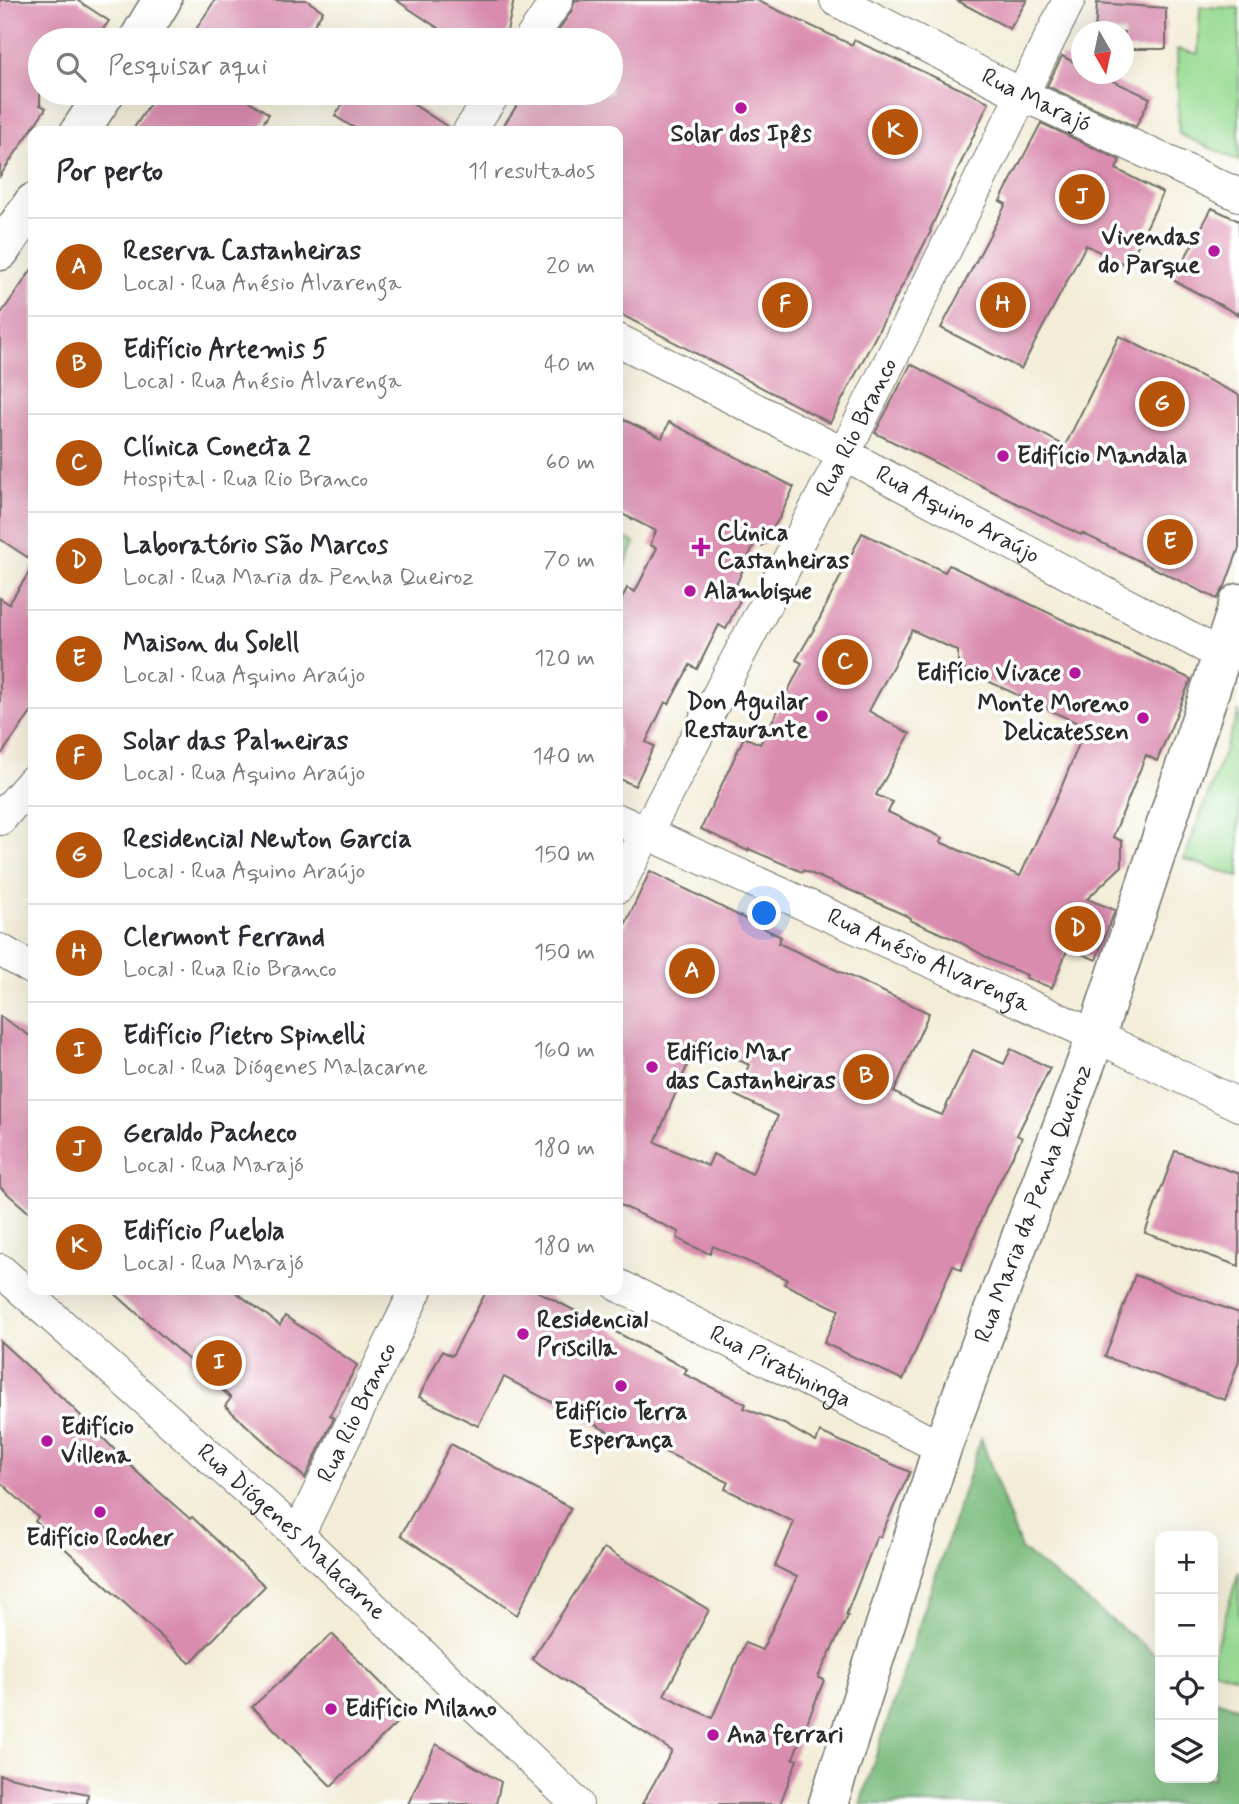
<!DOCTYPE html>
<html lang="pt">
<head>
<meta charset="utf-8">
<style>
  body { margin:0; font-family:Mynerve,sans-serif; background:#f7f7f7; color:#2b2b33 }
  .controls { position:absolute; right:21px; bottom:21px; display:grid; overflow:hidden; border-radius:14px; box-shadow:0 7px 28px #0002 }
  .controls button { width:63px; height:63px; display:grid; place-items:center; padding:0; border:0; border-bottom:2px solid #e1e1e2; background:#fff; color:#2b2b33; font:35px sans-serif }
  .compass { position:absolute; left:1071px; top:21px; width:63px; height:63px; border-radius:50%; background:#fff; box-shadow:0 7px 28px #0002; rotate:171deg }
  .you { position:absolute; left:765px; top:914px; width:24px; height:24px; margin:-18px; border:5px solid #fff; border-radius:50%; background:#1a73e8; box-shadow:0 0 0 10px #1a73e833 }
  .badge { display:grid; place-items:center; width:46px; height:46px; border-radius:50%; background:#b45309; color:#fff; font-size:23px; font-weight:700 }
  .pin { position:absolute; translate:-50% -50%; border:4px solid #fff; box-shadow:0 2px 7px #0006 }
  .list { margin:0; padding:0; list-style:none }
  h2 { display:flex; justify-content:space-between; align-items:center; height:91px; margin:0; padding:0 28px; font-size:30px }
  h2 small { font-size:23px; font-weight:400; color:#7c7c81 }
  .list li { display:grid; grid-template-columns:46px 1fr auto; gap:21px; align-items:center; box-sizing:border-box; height:98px; padding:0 28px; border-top:2px solid #e1e1e2 }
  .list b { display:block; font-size:26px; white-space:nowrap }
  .list p { margin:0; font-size:23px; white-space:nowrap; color:#7c7c81 }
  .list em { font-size:23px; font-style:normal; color:#7c7c81 }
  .icon { flex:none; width:38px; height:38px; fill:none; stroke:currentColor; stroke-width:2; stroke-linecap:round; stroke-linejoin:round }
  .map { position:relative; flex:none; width:1239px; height:1804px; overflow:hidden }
  .search { position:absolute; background:#fff; box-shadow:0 7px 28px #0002; left:28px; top:28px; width:595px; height:77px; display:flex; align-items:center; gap:18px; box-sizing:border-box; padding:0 24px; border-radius:38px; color:#7c7c81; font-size:26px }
  .panel { position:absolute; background:#fff; box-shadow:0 7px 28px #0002; left:28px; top:126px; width:595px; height:1169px; border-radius:14px }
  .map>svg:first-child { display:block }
  .green { fill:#9adc94; stroke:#628460; stroke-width:2 }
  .forest { fill:#7bbc7e; stroke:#537454; stroke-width:2 }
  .building { fill:#da8caf; fill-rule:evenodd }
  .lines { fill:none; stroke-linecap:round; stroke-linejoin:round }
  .minor-casing { stroke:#716f68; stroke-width:34 }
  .tertiary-casing { stroke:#716f68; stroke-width:41 }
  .minor { stroke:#fff; stroke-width:32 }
  .tertiary { stroke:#fff; stroke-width:38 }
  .poi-dot { fill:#b5179e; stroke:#fff; stroke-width:2.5 }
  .labels { text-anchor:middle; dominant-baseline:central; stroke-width:7; stroke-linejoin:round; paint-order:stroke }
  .street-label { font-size:24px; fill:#2b2b2b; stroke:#fff }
  .poi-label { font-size:24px; font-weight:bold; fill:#2b2b2b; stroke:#fff; text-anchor:start }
</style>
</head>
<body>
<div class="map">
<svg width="1239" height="1804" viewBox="0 0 1239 1804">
  <rect width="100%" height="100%" fill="#fff"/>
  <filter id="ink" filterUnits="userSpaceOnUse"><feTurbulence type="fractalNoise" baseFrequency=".0143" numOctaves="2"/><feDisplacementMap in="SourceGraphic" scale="14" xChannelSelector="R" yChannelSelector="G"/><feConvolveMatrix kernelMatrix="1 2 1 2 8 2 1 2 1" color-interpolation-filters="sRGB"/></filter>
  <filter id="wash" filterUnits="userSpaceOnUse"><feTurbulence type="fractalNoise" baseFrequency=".00686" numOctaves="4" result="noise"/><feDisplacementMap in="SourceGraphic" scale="28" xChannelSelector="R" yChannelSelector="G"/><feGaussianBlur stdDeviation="1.57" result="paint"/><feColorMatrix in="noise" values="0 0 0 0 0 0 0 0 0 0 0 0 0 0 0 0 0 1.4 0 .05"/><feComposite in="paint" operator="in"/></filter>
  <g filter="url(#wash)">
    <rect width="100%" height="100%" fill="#f3edd8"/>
    <g class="green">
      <path d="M1200 7 1239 8V161L1179 134 1177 49 1198 54Z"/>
      <path d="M618 535 635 543 618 579Z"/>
      <path d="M1239 711V877L1184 859Z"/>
      <path d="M1239 1571V1678L1213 1670V1656Z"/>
    </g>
    <path class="forest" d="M981 1438 1021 1549 1160 1658V1778H1213V1699L1239 1708V1804H860Z"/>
    <g id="blocks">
      <g class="building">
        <path d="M0 0H77L109 21 95 40H40V105L46 108 0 176Z"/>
        <path d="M215 0H306L323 11 304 40H189Z"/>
        <path d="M396 0H514L505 40H456Z"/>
        <path d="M575 0H756L852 45 854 40 989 102 930 230 931 231 830 423 618 313V131H500L525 93H611V40H552L572 10Z"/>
        <path d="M956 0H1027L1010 29Z"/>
        <path d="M1097 3 1166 8V49H1124V32H1095Z"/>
        <path d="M1062 56 1082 66V74H1098L1150 98 1136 127 1047 86Z"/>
        <path d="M157 93H237L269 114 258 131H132Z"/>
        <path d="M350 93H396L451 129V131H359L335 116Z"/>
        <path d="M1041 123 1120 160 1116 169 1163 193 1128 266 1086 245 1021 369 941 328 1006 204 1000 201Z"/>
        <path d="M1212 208 1239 221V315L1173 280Z"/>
        <path d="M33 268V561L0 539V315Z"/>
        <path d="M1119 336 1239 395V548L1225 586 1217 599 1082 533 1081 535 875 433 911 364 1065 446Z"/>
        <path d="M618 417 662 438 669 422 794 487 780 517 762 546 755 542 733 592 742 596 726 629 719 625 697 669 690 665 669 704 665 702 646 742 654 746 635 786 618 778V607L627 588 635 592 657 548 650 545 656 531 618 512Z"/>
        <path d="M862 533 945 572 949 565 1101 638 1191 679 1157 761 1146 755 1113 837 1122 841V866L1087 899 1115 910 1096 960 1068 948 1052 988 1026 978 1027 975 997 963 956 940 910 920 911 918 852 891 803 870 802 872 749 849 748 851 701 829 744 737 760 744 784 699 802 663 796 660 817 624ZM912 630 958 651V667L1086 727 1061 788 1020 876 940 842 943 838 888 812 893 802 876 795 910 734 869 711Z"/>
        <path d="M33 566V710L0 756V598L9 604Z"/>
        <path d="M650 871 781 937 778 943 929 1013 894 1092 919 1106 942 1115 973 1050 1004 1064 1011 1049 1050 1068 1017 1135 1022 1138 986 1208 961 1270 953 1265 903 1380 824 1343 839 1310 784 1284 787 1279 713 1246 710 1254 692 1246 677 1238 679 1232 618 1204V940ZM698 1040 749 1065 735 1095 778 1116 752 1174 713 1154 708 1166 655 1142Z"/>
        <path d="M0 1016 33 1038V1216L0 1187Z"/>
        <path d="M1175 1151 1239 1174V1266L1145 1233Z"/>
        <path d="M1135 1275 1239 1313V1360L1225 1400 1105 1357Z"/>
        <path d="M111 1290H233L280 1325 285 1316 357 1365 330 1415 334 1418 305 1478 225 1406 231 1398Z"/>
        <path d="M487 1290H535L687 1369 684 1374 746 1404 744 1408 784 1424 816 1442 820 1432 910 1472 880 1537 877 1536 846 1615 848 1616 818 1677 824 1680 793 1758 797 1760 780 1804H642L672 1751 532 1659 604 1548 709 1610 664 1695 712 1718 745 1643 762 1650 797 1577 775 1566 794 1522 725 1489 728 1482 647 1443 643 1450 504 1377 478 1426 419 1397 442 1351 452 1356Z"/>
        <path d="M0 1341 69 1404 138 1473 190 1519 192 1517 265 1586 190 1663 35 1521 38 1517 0 1482Z"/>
        <path d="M451 1444 571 1508 517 1615 401 1535Z"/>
        <path d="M332 1634 409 1711 331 1786 252 1707Z"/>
        <path d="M436 1744 501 1782 496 1804H408Z"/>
        <path d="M0 1775 88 1794 87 1804H0Z"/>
      </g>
    </g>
  </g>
  <g filter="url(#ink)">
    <use href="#blocks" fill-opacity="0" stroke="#716f68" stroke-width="2"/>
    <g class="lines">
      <defs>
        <g id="minor">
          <path id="s1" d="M836 0 1021 94 1239 195"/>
          <path d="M530 40 557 0"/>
          <path d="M469 131 495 93"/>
          <path id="s2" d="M618 340 844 454 1221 655"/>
          <path d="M0 819 33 781"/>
          <path id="s3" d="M618 820 1096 1036 1239 1105"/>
          <path id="s4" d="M618 887 844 454 1069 0"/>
          <path d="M0 950 33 969"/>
          <path id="s5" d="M0 1270 298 1535 577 1804"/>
          <path id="s6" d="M618 1285 942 1448"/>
          <path id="s7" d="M298 1535 416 1290"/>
        </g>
        <g id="tertiary">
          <path d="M138 40 162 0"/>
          <path d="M80 131 105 93"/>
          <path d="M0 251 33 203"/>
          <path id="s8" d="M828 1804 942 1448 1096 1036 1239 603"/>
        </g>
      </defs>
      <use href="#minor" class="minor-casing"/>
      <use href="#tertiary" class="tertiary-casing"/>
      <use href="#minor" class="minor"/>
      <use href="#tertiary" class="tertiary"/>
    </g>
  </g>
  <g class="poi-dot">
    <circle cx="741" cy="108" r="7"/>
    <circle cx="1214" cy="251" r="7"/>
    <circle cx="1003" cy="456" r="7"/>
    <path d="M697.5 536.5h7v7h7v7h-7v7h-7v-7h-7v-7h7z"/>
    <circle cx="690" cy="591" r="7"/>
    <circle cx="1075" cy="673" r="7"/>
    <circle cx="822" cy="716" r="7"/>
    <circle cx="1143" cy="718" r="7"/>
    <circle cx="652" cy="1067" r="7"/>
    <circle cx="523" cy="1334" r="7"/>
    <circle cx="621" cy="1386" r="7"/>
    <circle cx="47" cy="1441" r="7"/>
    <circle cx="100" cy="1512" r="7"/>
    <circle cx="331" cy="1709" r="7"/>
    <circle cx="713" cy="1735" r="7"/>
  </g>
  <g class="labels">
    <g class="street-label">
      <text stroke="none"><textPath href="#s1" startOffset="224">Rua Marajó</textPath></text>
      <text stroke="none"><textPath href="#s4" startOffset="518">Rua Rio Branco</textPath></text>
      <text stroke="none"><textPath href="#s2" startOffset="382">Rua Aquino Araújo</textPath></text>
      <text stroke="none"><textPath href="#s3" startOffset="341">Rua Anésio Alvarenga</textPath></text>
      <text stroke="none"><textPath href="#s8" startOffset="635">Rua Maria da Penha Queiroz</textPath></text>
      <text stroke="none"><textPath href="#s6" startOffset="182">Rua Piratininga</textPath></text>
      <text stroke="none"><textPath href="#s7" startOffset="136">Rua Rio Branco</textPath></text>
      <text stroke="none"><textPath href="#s5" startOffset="392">Rua Diógenes Malacarne</textPath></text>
    </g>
    <g class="poi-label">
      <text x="741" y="134" text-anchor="middle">Solar dos Ipês</text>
      <text x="1200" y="237" text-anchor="end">Vivendas<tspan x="1200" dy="28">do Parque</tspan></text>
      <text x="1017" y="456">Edifício Mandala</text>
      <text x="717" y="533">Clinica<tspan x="717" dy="28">Castanheiras</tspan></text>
      <text x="704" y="591">Alambique</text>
      <text x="1061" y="673" text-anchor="end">Edifício Vivace</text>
      <text x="808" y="702" text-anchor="end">Don Aguilar<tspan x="808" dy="28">Restaurante</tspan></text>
      <text x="1129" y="704" text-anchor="end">Monte Moreno<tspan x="1129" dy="28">Delicatessen</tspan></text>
      <text x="666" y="1053">Edifício Mar<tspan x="666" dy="28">das Castanheiras</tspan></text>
      <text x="537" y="1320">Residencial<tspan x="537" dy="28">Priscilla</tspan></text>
      <text x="621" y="1412" text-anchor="middle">Edifício Terra<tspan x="621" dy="28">Esperança</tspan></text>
      <text x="61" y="1427">Edifício<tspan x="61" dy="28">Villena</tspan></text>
      <text x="100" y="1538" text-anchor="middle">Edifício Rocher</text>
      <text x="345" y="1709">Edifício Milano</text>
      <text x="727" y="1735">Ana ferrari</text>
    </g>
  </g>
</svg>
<div class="controls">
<button>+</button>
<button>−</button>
<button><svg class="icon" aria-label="locate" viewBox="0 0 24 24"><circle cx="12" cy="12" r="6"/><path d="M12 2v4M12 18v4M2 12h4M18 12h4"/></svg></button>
<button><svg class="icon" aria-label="layers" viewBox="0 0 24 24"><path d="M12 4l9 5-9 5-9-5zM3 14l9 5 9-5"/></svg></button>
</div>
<svg class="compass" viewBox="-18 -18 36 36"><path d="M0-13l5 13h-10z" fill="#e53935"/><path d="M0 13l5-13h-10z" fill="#7c7c81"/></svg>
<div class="you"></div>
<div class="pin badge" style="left:692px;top:971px">A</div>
<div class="pin badge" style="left:866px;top:1077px">B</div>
<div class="pin badge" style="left:845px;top:662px">C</div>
<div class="pin badge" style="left:1078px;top:929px">D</div>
<div class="pin badge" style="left:1170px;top:542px">E</div>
<div class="pin badge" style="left:785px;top:305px">F</div>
<div class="pin badge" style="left:1162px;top:404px">G</div>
<div class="pin badge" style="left:1003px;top:305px">H</div>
<div class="pin badge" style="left:219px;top:1363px">I</div>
<div class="pin badge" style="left:1082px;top:197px">J</div>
<div class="pin badge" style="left:895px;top:132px">K</div>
<div class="search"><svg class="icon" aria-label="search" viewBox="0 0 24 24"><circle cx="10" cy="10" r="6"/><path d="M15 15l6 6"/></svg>Pesquisar aqui</div>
<section class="panel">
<h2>Por perto<small>11 resultados</small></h2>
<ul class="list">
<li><span class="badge">A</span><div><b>Reserva Castanheiras</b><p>Local · Rua Anésio Alvarenga</p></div><em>20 m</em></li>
<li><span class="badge">B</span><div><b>Edifício Artemis 5</b><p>Local · Rua Anésio Alvarenga</p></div><em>40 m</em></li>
<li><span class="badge">C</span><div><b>Clínica Conecta 2</b><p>Hospital · Rua Rio Branco</p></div><em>60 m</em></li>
<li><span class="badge">D</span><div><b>Laboratório São Marcos</b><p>Local · Rua Maria da Penha Queiroz</p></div><em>70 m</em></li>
<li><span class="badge">E</span><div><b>Maison du Solell</b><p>Local · Rua Aquino Araújo</p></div><em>120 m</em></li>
<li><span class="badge">F</span><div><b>Solar das Palmeiras</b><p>Local · Rua Aquino Araújo</p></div><em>140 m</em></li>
<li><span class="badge">G</span><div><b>Residencial Newton Garcia</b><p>Local · Rua Aquino Araújo</p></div><em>150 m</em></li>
<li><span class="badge">H</span><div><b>Clermont Ferrand</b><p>Local · Rua Rio Branco</p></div><em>150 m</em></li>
<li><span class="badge">I</span><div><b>Edifício Pietro Spinelli</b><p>Local · Rua Diógenes Malacarne</p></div><em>160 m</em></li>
<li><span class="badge">J</span><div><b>Geraldo Pacheco</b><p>Local · Rua Marajó</p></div><em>180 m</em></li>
<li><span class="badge">K</span><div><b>Edifício Puebla</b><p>Local · Rua Marajó</p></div><em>180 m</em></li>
</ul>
</section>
</div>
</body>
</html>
